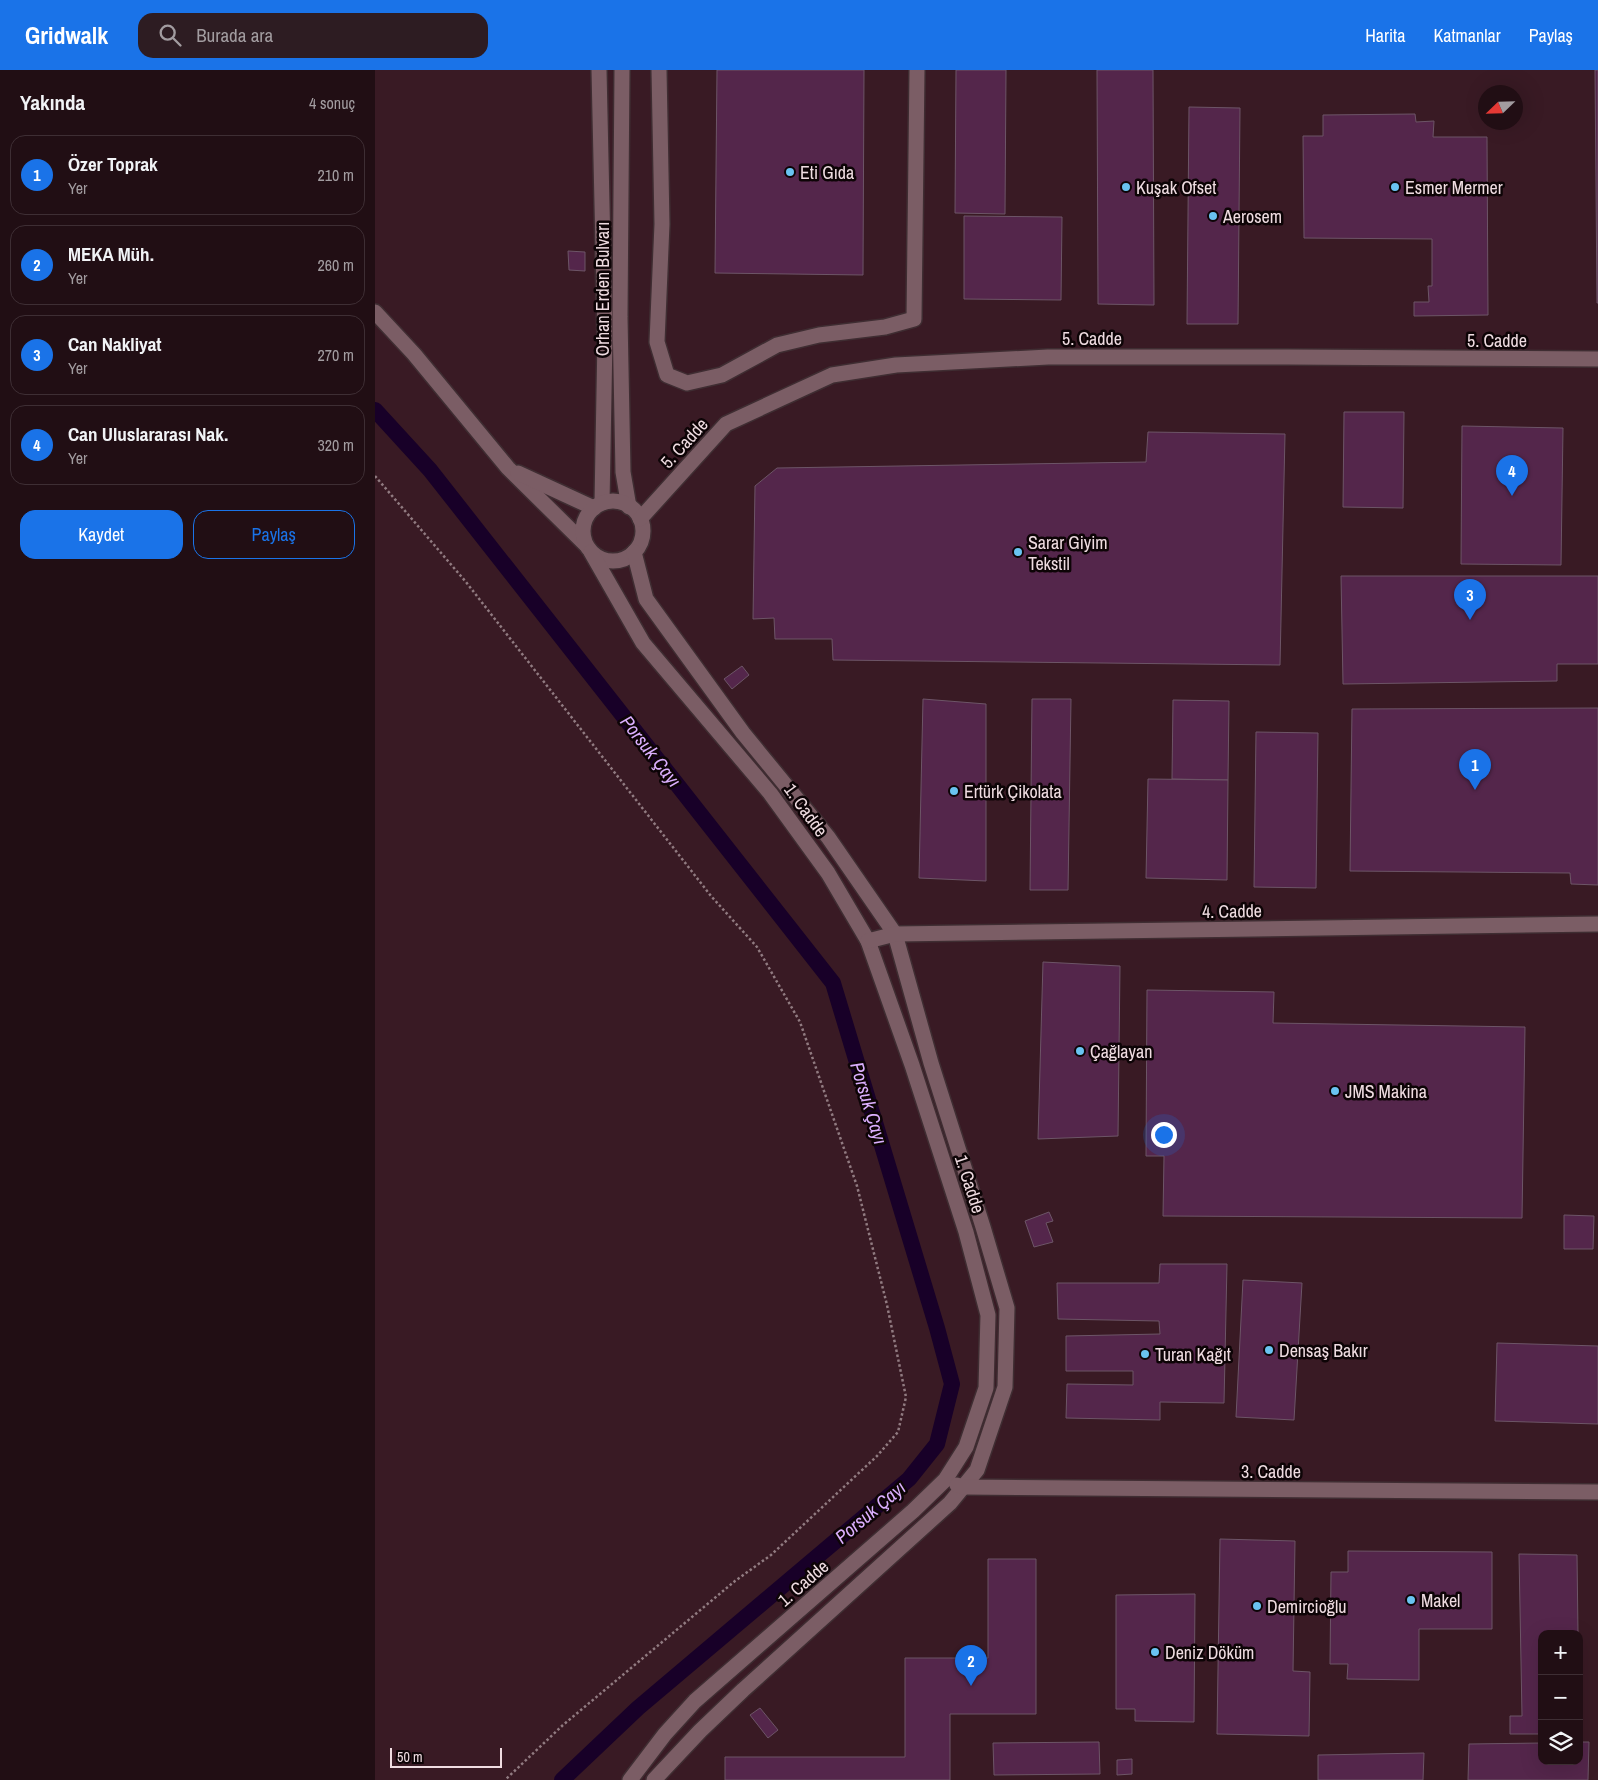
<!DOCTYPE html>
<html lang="tr">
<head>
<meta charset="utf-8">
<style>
  body { margin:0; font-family:"Archivo Narrow",sans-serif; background:#2d1c22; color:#f1f3f6 }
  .controls { position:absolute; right:15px; bottom:15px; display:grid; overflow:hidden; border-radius:10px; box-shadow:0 5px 20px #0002 }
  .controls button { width:45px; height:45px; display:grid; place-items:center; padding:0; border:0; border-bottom:1px solid #3e2e34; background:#210e14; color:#f1f3f6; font:25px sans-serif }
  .compass { position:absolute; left:1103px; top:15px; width:45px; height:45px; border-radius:50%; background:#210e14; box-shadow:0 5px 20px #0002; rotate:247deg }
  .scale { position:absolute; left:15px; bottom:12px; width:112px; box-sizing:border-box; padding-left:5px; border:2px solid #efdce1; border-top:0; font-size:14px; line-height:18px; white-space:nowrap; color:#efdce1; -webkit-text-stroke:4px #0d0406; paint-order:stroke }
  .you { position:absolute; left:788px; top:1064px; width:18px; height:18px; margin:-12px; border:4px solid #fff; border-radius:50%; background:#1a73e8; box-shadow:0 0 0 8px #1a73e833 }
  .badge { display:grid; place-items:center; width:32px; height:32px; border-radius:50%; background:#1a73e8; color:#fff; font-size:16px; font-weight:700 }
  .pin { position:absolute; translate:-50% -41px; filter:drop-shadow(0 1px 2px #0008) }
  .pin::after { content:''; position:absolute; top:26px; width:18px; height:15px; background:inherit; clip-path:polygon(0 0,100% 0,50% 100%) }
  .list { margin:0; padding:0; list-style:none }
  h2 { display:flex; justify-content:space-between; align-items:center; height:65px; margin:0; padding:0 20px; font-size:21px }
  h2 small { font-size:16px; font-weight:400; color:#a29ca0 }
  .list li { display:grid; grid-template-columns:32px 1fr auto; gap:15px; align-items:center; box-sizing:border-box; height:80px; margin:0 10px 10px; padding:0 10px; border:1px solid #3e2e34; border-radius:15px }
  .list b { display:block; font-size:19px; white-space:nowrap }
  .list p { margin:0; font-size:16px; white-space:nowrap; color:#a29ca0 }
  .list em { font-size:16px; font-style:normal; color:#a29ca0 }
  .actions { display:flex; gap:10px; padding:15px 20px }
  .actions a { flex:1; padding:11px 0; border:1px solid #1a73e8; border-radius:15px; text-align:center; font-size:18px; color:#1a73e8 }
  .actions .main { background:#1a73e8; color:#fff }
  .icon { flex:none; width:28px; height:28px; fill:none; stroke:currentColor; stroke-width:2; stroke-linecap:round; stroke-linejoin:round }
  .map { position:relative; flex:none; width:1223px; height:1710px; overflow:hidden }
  header { display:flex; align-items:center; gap:30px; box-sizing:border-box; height:70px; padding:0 25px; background:#1a73e8; color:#fff }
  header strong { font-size:24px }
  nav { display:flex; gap:28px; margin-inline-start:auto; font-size:18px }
  .search { width:350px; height:45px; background:#2d1c22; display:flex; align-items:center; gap:12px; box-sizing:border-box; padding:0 18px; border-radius:15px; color:#a29ca0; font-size:19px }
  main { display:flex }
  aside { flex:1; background:#210e14 }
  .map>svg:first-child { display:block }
  .built { fill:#391a24; fill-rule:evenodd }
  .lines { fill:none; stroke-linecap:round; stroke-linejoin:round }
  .canal { stroke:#180028; stroke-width:16 }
  .building { fill:#54264b; stroke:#6d5567 }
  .minor-casing { stroke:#3f2d32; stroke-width:18 }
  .path { stroke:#917b81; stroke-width:2.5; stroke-dasharray:2.5 2.5; stroke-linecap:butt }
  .minor { stroke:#7b5d65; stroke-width:15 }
  .poi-dot { fill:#69c3f1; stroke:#0d0406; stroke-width:2 }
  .labels { text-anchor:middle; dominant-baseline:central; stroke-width:5; stroke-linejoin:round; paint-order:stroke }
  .poi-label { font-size:18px; fill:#efdce1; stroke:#0d0406; text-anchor:start }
  .street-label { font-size:18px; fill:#efdce1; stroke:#0d0406 }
  .water-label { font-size:19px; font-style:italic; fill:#dbaffe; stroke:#0d0406 }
</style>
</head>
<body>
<header>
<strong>Gridwalk</strong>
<div class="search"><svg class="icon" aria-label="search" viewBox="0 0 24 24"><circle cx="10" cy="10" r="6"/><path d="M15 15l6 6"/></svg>Burada ara</div>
<nav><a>Harita</a><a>Katmanlar</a><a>Paylaş</a></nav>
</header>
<main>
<aside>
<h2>Yakında<small>4 sonuç</small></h2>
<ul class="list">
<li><span class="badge">1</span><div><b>Özer Toprak</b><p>Yer</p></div><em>210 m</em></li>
<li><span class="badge">2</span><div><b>MEKA Müh.</b><p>Yer</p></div><em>260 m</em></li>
<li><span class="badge">3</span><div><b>Can Nakliyat</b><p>Yer</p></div><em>270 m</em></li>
<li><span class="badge">4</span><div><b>Can Uluslararası Nak.</b><p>Yer</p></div><em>320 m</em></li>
</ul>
<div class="actions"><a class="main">Kaydet</a><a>Paylaş</a></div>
</aside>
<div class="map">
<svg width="1223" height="1710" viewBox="0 0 1223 1710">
  <rect width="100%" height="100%" fill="#2c131b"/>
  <path class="built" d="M0 0H1223V1710H0ZM1110 22H1140V52H1110ZM1167 1564H1204V1691H1167Z"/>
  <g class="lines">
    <path class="canal" d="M0 340 55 400 458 913 562 1258 577 1314 562 1374 534 1409 263 1638 187 1710"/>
  </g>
  <g class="building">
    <path d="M342 0H489L488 205 340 203Z"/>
    <path d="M581 0H631L630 144 580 143Z"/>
    <path d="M722 0H778L779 235 723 234Z"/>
    <path d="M1220 0H1223V233H1222Z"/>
    <path d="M814 37 865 38 863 254H812Z"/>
    <path d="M1040 44 1041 52 1059 51 1058 67H1112L1113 245 1039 246V232H1054L1053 216H1057V169L929 168 928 66H948V45Z"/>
    <path d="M589 146 687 147 686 230 589 229Z"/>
    <path d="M193 181 210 182V201L194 200Z"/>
    <path d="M969 342H1029L1028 438 968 437Z"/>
    <path d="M1087 356 1188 358 1186 495 1086 494Z"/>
    <path d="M773 362 910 364 905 595 458 590 457 569H400L399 548 378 549 380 416 402 398 771 392Z"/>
    <path d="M966 506H1223V594H1182V611L968 614Z"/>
    <path d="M367 596 374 605 357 619 349 609Z"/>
    <path d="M548 629 611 634V811L544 808Z"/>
    <path d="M657 629H696L693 820H655Z"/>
    <path d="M798 630 854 631 853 710 797 709Z"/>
    <path d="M1223 638V815L1196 814 1195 803 975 801 977 639Z"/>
    <path d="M881 662 943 663 941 818 879 817Z"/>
    <path d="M773 709 853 710 852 810 771 808Z"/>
    <path d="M668 892 745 896 743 1066 663 1069Z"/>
    <path d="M772 920 899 922 898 953 1150 957 1147 1148 788 1146 789 1086H771Z"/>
    <path d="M674 1142 678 1151 671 1153 678 1172 659 1177 650 1151Z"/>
    <path d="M1189 1145 1219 1146 1218 1179H1189Z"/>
    <path d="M785 1194H852L849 1333 785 1332V1350L691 1348 692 1314 758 1315V1301H691V1266L785 1264 784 1251 683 1249 682 1213H784Z"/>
    <path d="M868 1210 927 1213 919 1350 861 1347Z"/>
    <path d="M1122 1273 1223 1276V1354L1120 1351Z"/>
    <path d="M845 1469 920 1471 918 1601 935 1602 934 1666 842 1664Z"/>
    <path d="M973 1481 1117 1482V1559H1044V1610L972 1609 973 1594H955L956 1502H973Z"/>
    <path d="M1144 1484 1202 1485 1203 1564H1167V1664H1135V1646H1147Z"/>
    <path d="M613 1489H661V1644H575V1710H350V1687H530V1588H613Z"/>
    <path d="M820 1524 819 1652 760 1651V1639H741V1525Z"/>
    <path d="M385 1638 403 1660 393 1668 375 1645Z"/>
    <path d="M724 1672 725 1704 619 1705 618 1673Z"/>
    <path d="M1204 1672H1214L1213 1710H1093L1094 1674 1167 1673V1691H1204Z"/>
    <path d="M1049 1683 1048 1710H943V1685Z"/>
    <path d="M757 1689V1704L742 1705V1690Z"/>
  </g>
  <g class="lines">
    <defs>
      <g id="minor">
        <path d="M224 0 230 268 227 433"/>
        <path d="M247 0 245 247 248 402 254 437"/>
        <path d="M284 0 287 154 282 272 292 305 312 313 347 305 402 275 444 265 510 257 539 249 542 0"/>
        <path d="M0 242 39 284 133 398 211 475"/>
        <path d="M143 403 219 438"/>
        <circle cx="238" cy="461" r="30"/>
        <path d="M265 449 351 354 457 305 521 295 673 287H913L1223 289"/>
        <path d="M216 482 268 573 395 723 453 803 493 871 537 995 591 1162 613 1245 611 1318 591 1377 570 1410 538 1441 320 1631 290 1664 255 1710"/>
        <path d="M259 482 271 529 368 663 453 767 520 864 556 993 608 1157 632 1238 630 1317 602 1400 575 1433 368 1620 325 1661 279 1710"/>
        <path d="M493 871 520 864 1223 854"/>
        <path d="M582 1415 588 1417 1223 1422"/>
      </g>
    </defs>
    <use href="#minor" class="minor-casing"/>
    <path class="path" d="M0 406 91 512 336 826 382 877 425 952 482 1116 512 1235 531 1327 523 1362 502 1386 396 1485 360 1511 188 1655 130 1710"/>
    <use href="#minor" class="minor"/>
  </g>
  <g class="poi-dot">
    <circle cx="415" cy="102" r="5"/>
    <circle cx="751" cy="117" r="5"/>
    <circle cx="1020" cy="117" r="5"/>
    <circle cx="838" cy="146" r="5"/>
    <circle cx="643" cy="482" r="5"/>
    <circle cx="579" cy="721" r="5"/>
    <circle cx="705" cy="981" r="5"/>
    <circle cx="960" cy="1021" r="5"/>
    <circle cx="894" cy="1280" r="5"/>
    <circle cx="770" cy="1284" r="5"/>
    <circle cx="1036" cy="1530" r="5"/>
    <circle cx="882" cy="1536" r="5"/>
    <circle cx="780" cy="1582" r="5"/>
  </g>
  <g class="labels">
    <g class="poi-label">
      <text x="425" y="102">Eti Gıda</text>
      <text x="761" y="117">Kuşak Ofset</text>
      <text x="1030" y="117">Esmer Mermer</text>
      <text x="848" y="146">Aerosem</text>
      <text x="653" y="472">Sarar Giyim<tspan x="653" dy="21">Tekstil</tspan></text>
      <text x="589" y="721">Ertürk Çikolata</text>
      <text x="715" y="981">Çağlayan</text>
      <text x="970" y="1021">JMS Makina</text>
      <text x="904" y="1280">Densaş Bakır</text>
      <text x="780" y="1284">Turan Kağıt</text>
      <text x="1046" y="1530">Makel</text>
      <text x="892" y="1536">Demircioğlu</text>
      <text x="790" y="1582">Deniz Döküm</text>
    </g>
    <g class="street-label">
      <text transform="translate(227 219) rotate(-90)">Orhan Erden Bulvarı</text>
      <text x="717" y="268">5. Cadde</text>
      <text x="1122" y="270">5. Cadde</text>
      <text transform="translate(309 373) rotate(-48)">5. Cadde</text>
      <text transform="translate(431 740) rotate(54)">1. Cadde</text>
      <text transform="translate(857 841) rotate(-1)">4. Cadde</text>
      <text transform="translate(595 1114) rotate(72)">1. Cadde</text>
      <text x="896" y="1401">3. Cadde</text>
      <text transform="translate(428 1513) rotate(-41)">1. Cadde</text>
    </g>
    <g class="water-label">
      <text transform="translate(276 681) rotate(52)">Porsuk Çayı</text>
      <text transform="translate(494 1033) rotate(73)">Porsuk Çayı</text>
      <text transform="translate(495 1442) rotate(-40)">Porsuk Çayı</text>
    </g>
  </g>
</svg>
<div class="controls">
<button>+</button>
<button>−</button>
<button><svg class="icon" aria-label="layers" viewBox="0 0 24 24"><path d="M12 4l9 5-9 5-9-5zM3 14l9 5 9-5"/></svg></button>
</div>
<svg class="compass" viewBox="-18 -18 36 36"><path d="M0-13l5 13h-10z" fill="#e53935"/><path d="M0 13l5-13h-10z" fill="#a29ca0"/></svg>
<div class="scale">50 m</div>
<div class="you"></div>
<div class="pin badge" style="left:1100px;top:720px">1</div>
<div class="pin badge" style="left:596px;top:1616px">2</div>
<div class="pin badge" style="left:1095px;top:550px">3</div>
<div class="pin badge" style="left:1137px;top:426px">4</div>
</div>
</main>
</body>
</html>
